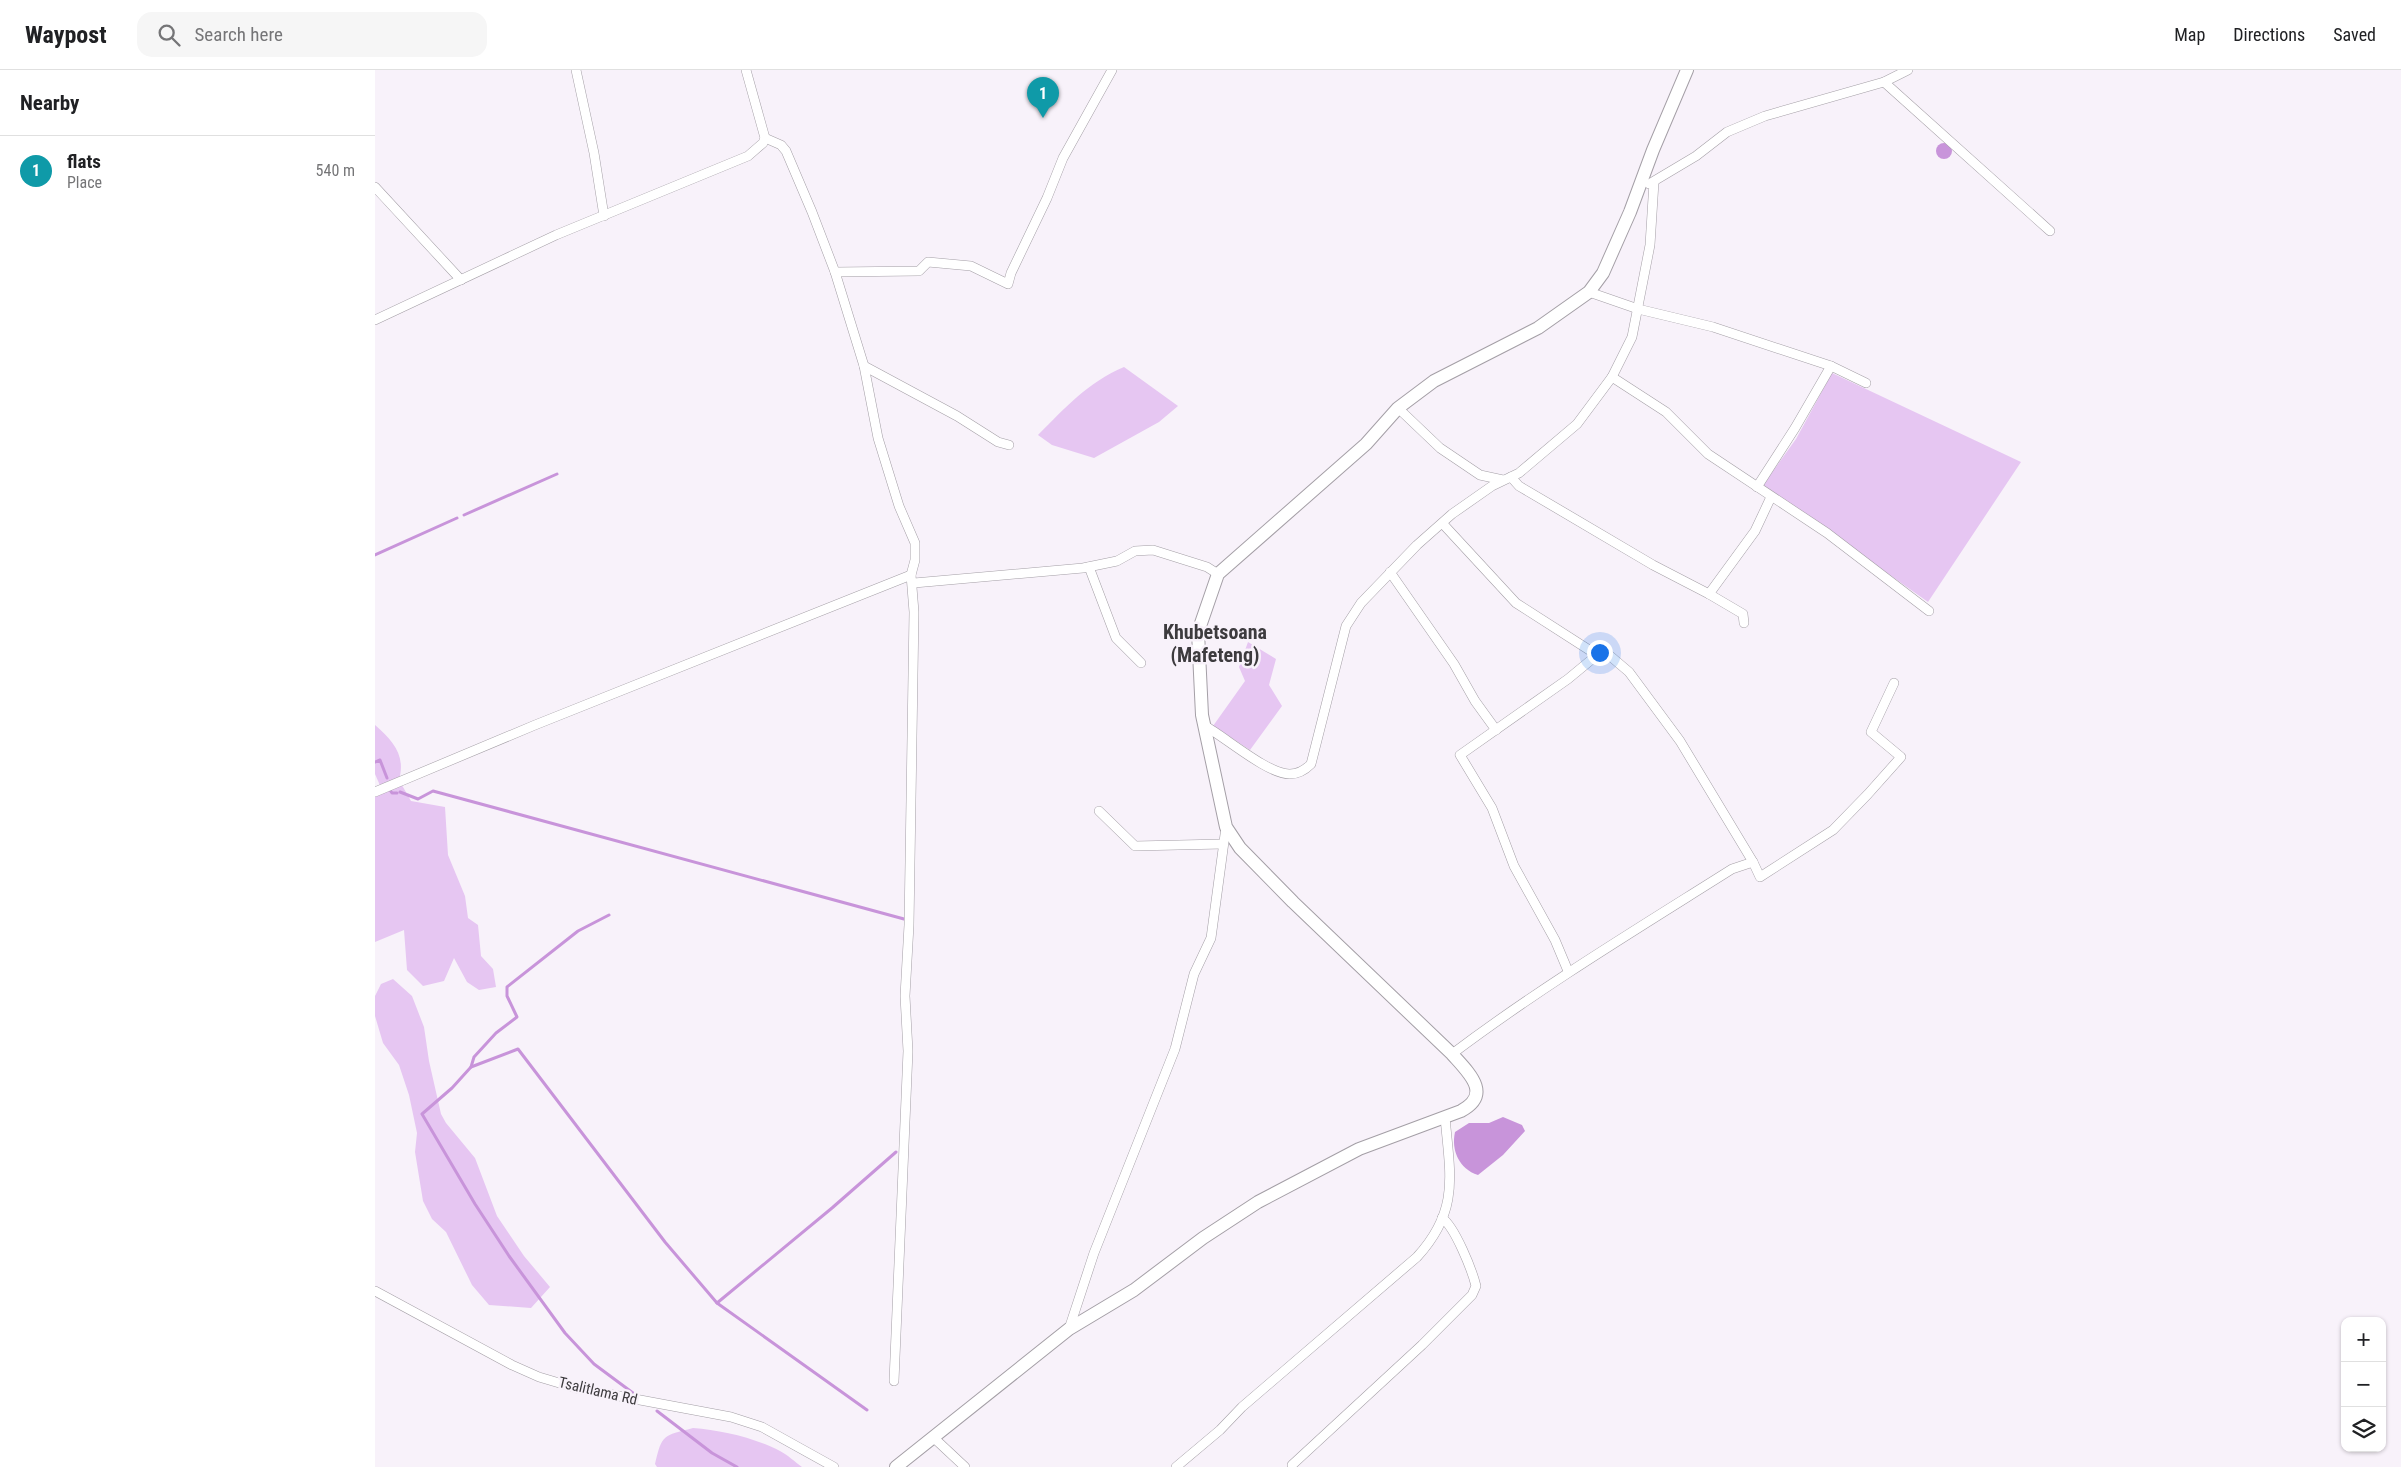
<!DOCTYPE html>
<html lang="en">
<head>
<meta charset="utf-8">
<style>
  body { margin:0; font-family:"Roboto Condensed",sans-serif; background:#f6f6f6; color:#202124 }
  .controls { position:absolute; right:15px; bottom:15px; display:grid; overflow:hidden; border-radius:10px; box-shadow:0 1px 4px #0004 }
  .controls button { width:45px; height:45px; display:grid; place-items:center; padding:0; border:0; border-bottom:1px solid #e0e0e0; background:#fff; color:#202124; font:25px sans-serif }
  .you { position:absolute; left:1224px; top:582px; width:18px; height:18px; margin:-12px; border:4px solid #fff; border-radius:50%; background:#1a73e8; box-shadow:0 0 0 8px #1a73e833 }
  .badge { display:grid; place-items:center; width:32px; height:32px; border-radius:50%; background:#3e8681; color:#fff; font-size:16px; font-weight:700 }
  .pin { position:absolute; translate:-50% -41px; filter:drop-shadow(0 1px 2px #0008) }
  .pin::after { content:''; position:absolute; top:26px; width:18px; height:15px; background:inherit; clip-path:polygon(0 0,100% 0,50% 100%) }
  .list { margin:0; padding:0; list-style:none }
  h2 { display:flex; justify-content:space-between; align-items:center; height:65px; margin:0; padding:0 20px; font-size:21px }
  h2 small { font-size:16px; font-weight:400; color:#757577 }
  .list li { display:grid; grid-template-columns:32px 1fr auto; gap:15px; align-items:center; box-sizing:border-box; height:70px; padding:0 20px; border-top:1px solid #e0e0e0 }
  .list b { display:block; font-size:19px; white-space:nowrap }
  .list p { margin:0; font-size:16px; white-space:nowrap; color:#757577 }
  .list em { font-size:16px; font-style:normal; color:#757577 }
  .icon { flex:none; width:28px; height:28px; fill:none; stroke:currentColor; stroke-width:2; stroke-linecap:round; stroke-linejoin:round }
  .map { position:relative; flex:none; width:2026px; height:1397px; overflow:hidden }
  header { display:flex; align-items:center; gap:30px; box-sizing:border-box; height:70px; padding:0 25px; background:#fff; border-bottom:1px solid #e0e0e0 }
  header strong { font-size:24px }
  nav { display:flex; gap:28px; margin-inline-start:auto; font-size:18px }
  .search { width:350px; height:45px; background:#f6f6f6; display:flex; align-items:center; gap:12px; box-sizing:border-box; padding:0 18px; border-radius:15px; color:#757577; font-size:19px }
  main { display:flex }
  aside { flex:1; background:#fff }
  .map>svg:first-child { display:block }
  .green { fill:#e6c6f2 }
  .water { fill:#c894da }
  .lines { fill:none; stroke-linecap:round; stroke-linejoin:round }
  .stream { stroke:#c894da; stroke-width:3 }
  .street-casing { stroke:#a49fa6; stroke-width:10 }
  .secondary-casing { stroke:#a49fa6; stroke-width:14 }
  .street { stroke:#fff; stroke-width:9 }
  .secondary { stroke:#fff; stroke-width:12 }
  .labels { text-anchor:middle; dominant-baseline:central; stroke-width:5; stroke-linejoin:round; paint-order:stroke }
  .street-label { font-size:15px; fill:#3d3b3e; stroke:#f8f2fa }
  .district-label { font-size:20px; font-weight:bold; fill:#3d3b3e; stroke:#f8f2fa }
</style>
</head>
<body>
<header>
<strong>Waypost</strong>
<div class="search"><svg class="icon" aria-label="search" viewBox="0 0 24 24"><circle cx="10" cy="10" r="6"/><path d="M15 15l6 6"/></svg>Search here</div>
<nav><a>Map</a><a>Directions</a><a>Saved</a></nav>
</header>
<main>
<aside>
<h2>Nearby<small></small></h2>
<ul class="list">
<li><span class="badge" style="background:#0f9aa8">1</span><div><b>flats</b><p>Place</p></div><em>540 m</em></li>
</ul>
</aside>
<div class="map">
<svg width="2026" height="1397" viewBox="0 0 2026 1397">
  <rect width="100%" height="100%" fill="#f8f2fa"/>
  <g class="green">
    <path d="M749 297 803 336 784 352 719 388 677 375 663 365C691 337 712 313 749 297Z"/>
    <path d="M1457 303 1646 392 1553 532 1388 415 1421 369Z"/>
    <path d="M873 572 901 589 894 615 907 636 875 680 838 656 870 611 864 597Z"/>
    <path d="M0 655C18 671 31 685 24 710L36 731 70 737 73 785 90 826 93 848 103 855 106 886 118 899 121 917 104 920 92 912 79 888 69 911 48 916 32 900 29 860 0 872V724L7 720 0 704Z"/>
    <path d="M18 909 37 926 49 957 54 991 66 1044 71 1053 100 1088 122 1146 149 1186 175 1217 156 1238 114 1235 97 1215 71 1162 57 1149 48 1131 40 1082 42 1063 34 1025 24 995 8 973 0 946V926L6 914Z"/>
    <path d="M318 1358C346 1360 380 1368 405 1381 413 1385 420 1392 427 1397H282L280 1394C287 1364 288 1366 318 1358Z"/>
  </g>
  <g class="water">
    <circle cx="1569" cy="81" r="8"/>
    <path d="M1128 1047 1147 1055 1150 1061 1128 1085 1103 1105C1084 1099 1076 1080 1080 1062L1094 1053H1114Z"/>
  </g>
  <g class="lines">
    <g class="stream">
      <path d="M89 445 182 404"/>
      <path d="M0 485 82 448"/>
      <path d="M0 692 5 690 12 708"/>
      <path d="M15 720 17 723H22"/>
      <path d="M25 722 43 729 58 721 529 849"/>
      <path d="M234 845 203 861 132 917V926L142 947 121 963 99 987 96 997 77 1018 47 1044 100 1134 134 1186 190 1263 219 1294 258 1323"/>
      <path d="M96 997 143 979 290 1172 342 1233 492 1340"/>
      <path d="M342 1233 457 1138 521 1082"/>
      <path d="M282 1341 337 1383 362 1397"/>
    </g>
    <defs>
      <g id="street">
        <path d="M201 0 219 83 229 146"/>
        <path d="M1509 12 1675 161"/>
        <path d="M390 68 406 75 411 81 437 142 460 202 489 296 503 368 524 436 540 473V490L536 505 539 542 534 855 530 926 533 981 519 1311"/>
        <path d="M1274 114 1321 86 1352 62 1390 46 1509 12 1533 0"/>
        <path d="M0 117 86 210"/>
        <path d="M460 202 544 201 553 192 596 196 633 214 636 203 672 128 688 88 737 0"/>
        <path d="M1214 222 1263 239 1338 257 1456 296 1491 313"/>
        <path d="M0 250 181 165 373 86 388 73 390 68 371 0"/>
        <path d="M489 296 582 346 623 372 634 375"/>
        <path d="M1237 307 1291 342 1333 384 1452 463 1554 541"/>
        <path d="M1023 338 1065 378 1105 405 1128 410"/>
        <path d="M1136 407 1144 416 1278 495 1334 524 1368 544 1369 553"/>
        <path d="M1382 417 1420 358 1456 296"/>
        <path d="M1068 454 1141 533 1222 585H1234L1254 602 1305 671 1378 792 1385 807 1458 760 1493 724 1526 687 1496 662 1519 613"/>
        <path d="M714 497 741 568 766 593"/>
        <path d="M1015 502 1079 594 1100 631 1121 660"/>
        <path d="M539 513 708 498 742 491 760 481 778 480 832 497 843 504"/>
        <path d="M1334 524 1380 461 1396 427"/>
        <path d="M830 656C850 667 894 705 915 704 923 704 931 699 936 694L971 556 986 533 1042 475 1077 444 1117 416 1144 403 1202 354 1237 307 1257 267 1275 175 1279 112"/>
        <path d="M0 722 160 655 536 505"/>
        <path d="M724 741 760 776 847 774"/>
        <path d="M1193 901 1180 870 1139 796 1117 738 1085 685 1193 609 1222 585"/>
        <path d="M1077 984C1166 917 1262 859 1357 799L1378 792"/>
        <path d="M0 1221 137 1295 164 1307 201 1318 356 1347 387 1357 459 1397"/>
        <path d="M694 1259 719 1183 800 979 819 904 836 868 851 757"/>
        <path d="M559 1368 590 1397"/>
        <path d="M917 1395 1047 1275 1097 1225 1101 1216C1097 1200 1080 1157 1067 1148"/>
        <path d="M801 1397 845 1360 867 1337 1042 1187C1085 1140 1075 1105 1070 1047"/>
      </g>
      <path id="secondary" d="M521 1397 694 1259 759 1220 828 1168 883 1132 984 1079 1086 1041C1118 1024 1093 1002 1077 984L918 832 865 778 851 757 827 645 823 562 843 504 991 374 1023 338 1059 311 1163 258 1214 222 1228 203 1255 142 1278 80 1312 0"/>
    </defs>
    <use href="#street" class="street-casing"/>
    <use href="#secondary" class="secondary-casing"/>
    <use href="#street" class="street"/>
    <use href="#secondary" class="secondary"/>
  </g>
  <g class="labels">
    <g class="street-label">
      <text transform="translate(223 1321) rotate(13)">Tsalitlama Rd</text>
    </g>
    <g class="district-label">
      <text x="840" y="562">Khubetsoana<tspan x="840" dy="23">(Mafeteng)</tspan></text>
    </g>
  </g>
</svg>
<div class="controls">
<button>+</button>
<button>−</button>
<button><svg class="icon" aria-label="layers" viewBox="0 0 24 24"><path d="M12 4l9 5-9 5-9-5zM3 14l9 5 9-5"/></svg></button>
</div>
<div class="you"></div>
<div class="pin badge" style="left:668px;top:48px;background:#0f9aa8">1</div>
</div>
</main>
</body>
</html>
